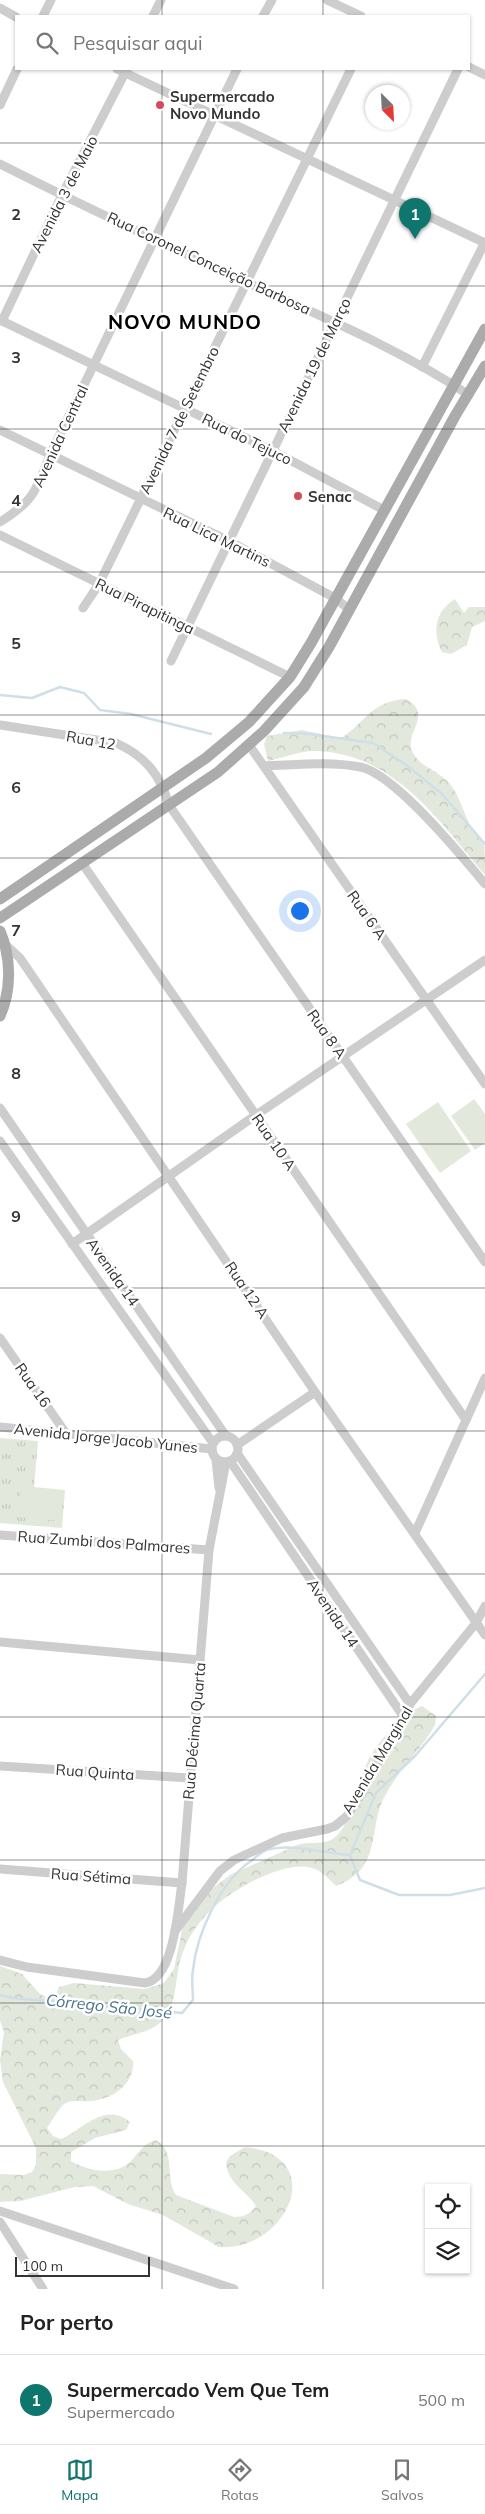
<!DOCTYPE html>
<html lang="pt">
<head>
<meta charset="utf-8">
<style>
  body { margin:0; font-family:Mulish,sans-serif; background:#f2f2f2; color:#222 }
  .controls { position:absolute; right:15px; bottom:15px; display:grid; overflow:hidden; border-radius:0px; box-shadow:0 1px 4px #0004 }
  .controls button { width:45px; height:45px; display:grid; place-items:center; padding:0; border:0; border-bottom:1px solid #e0e0e0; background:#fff; color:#222; font:25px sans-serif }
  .compass { position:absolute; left:365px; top:85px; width:45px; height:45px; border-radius:50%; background:#fff; box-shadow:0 1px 4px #0004; rotate:156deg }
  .scale { position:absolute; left:15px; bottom:12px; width:135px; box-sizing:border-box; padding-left:5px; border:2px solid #333; border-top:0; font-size:14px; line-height:18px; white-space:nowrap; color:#333; -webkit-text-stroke:4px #fff; paint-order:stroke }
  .you { position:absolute; left:299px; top:910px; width:18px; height:18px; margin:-12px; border:4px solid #fff; border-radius:50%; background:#1a73e8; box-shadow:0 0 0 8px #1a73e833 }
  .badge { display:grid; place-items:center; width:32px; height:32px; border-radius:50%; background:#0f766e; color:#fff; font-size:16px; font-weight:700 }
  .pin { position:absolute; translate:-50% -41px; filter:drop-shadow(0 1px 2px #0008) }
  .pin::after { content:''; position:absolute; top:26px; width:18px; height:15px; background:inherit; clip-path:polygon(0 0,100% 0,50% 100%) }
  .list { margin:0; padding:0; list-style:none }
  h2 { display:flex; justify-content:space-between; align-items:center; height:65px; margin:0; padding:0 20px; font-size:21px }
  h2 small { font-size:16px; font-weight:400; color:#767676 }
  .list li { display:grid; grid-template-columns:32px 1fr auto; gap:15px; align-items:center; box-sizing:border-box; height:90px; padding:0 20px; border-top:1px solid #e0e0e0 }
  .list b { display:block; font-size:19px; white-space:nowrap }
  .list p { margin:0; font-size:16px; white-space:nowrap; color:#767676 }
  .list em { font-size:16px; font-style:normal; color:#767676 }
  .icon { flex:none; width:28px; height:28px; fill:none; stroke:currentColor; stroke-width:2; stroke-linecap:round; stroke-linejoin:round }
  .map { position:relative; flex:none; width:485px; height:2289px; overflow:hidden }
  .search { position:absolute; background:#fff; box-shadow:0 1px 4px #0004; left:15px; right:15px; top:15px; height:55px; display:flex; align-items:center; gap:12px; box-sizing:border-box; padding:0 18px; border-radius:0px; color:#767676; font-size:19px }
  .sheet { height:155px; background:#fff }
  nav { display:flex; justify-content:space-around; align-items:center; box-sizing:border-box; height:70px; border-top:1px solid #e0e0e0; background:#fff; font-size:14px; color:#767676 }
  nav a { display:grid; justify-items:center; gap:2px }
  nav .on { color:#0f766e }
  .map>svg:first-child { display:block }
  .grass { fill:url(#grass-tufts) }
  .forest { fill:url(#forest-crowns) }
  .pitch { fill:#e3e8dd }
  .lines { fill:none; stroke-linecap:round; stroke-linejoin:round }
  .stream { stroke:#cfdfe8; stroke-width:2.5 }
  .minor { stroke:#cdcdcd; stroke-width:9 }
  .major { stroke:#ababab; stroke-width:11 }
  .grid { fill:none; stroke:#333; stroke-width:1; stroke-opacity:0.55 }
  .poi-dot { fill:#d34c59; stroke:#fff; stroke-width:2 }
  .labels { text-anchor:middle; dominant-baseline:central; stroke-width:5; stroke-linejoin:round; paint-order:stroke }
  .poi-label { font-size:15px; font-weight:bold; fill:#333; stroke:#fff; text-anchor:start }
  .street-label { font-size:15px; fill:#333; stroke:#fff }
  .water-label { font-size:16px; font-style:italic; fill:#49748d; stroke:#fff }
  .district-label { font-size:20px; font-weight:bold; letter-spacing:1px; fill:#000; stroke:#fff }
  .grid-label { font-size:16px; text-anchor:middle; font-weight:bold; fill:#333; stroke:#fff; stroke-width:5; stroke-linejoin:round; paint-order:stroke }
</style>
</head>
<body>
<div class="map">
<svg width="485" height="2289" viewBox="0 0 485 2289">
  <defs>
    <pattern id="grass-tufts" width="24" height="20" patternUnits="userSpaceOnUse" patternTransform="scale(1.25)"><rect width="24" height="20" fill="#e3e8dd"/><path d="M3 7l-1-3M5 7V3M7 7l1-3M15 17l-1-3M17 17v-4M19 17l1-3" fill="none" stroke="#c3c7be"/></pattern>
    <pattern id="forest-crowns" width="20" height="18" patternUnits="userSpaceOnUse" patternTransform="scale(1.25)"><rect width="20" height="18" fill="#e3e8dd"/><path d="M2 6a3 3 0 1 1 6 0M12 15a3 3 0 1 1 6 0" fill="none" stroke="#c3c7be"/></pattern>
  </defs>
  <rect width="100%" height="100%" fill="#fff"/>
  <path class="grass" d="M0 1438 38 1441 34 1487 65 1490 62 1528 0 1523Z"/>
  <g class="forest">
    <path d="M455 599 464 613 469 607H485V621L472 627 467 645 451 654 442 652C432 632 435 611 455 599Z"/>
    <path d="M406 699C435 715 402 733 413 753 420 766 435 770 445 779 459 791 462 811 471 826 474 833 481 838 484 845 485 852 485 867 485 875 439 821 395 754 317 751 301 750 283 758 268 761L264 744 267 736 302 730 335 737H343C366 721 372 701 406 699Z"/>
    <path d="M422 1706 436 1716 435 1725C420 1752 395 1773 382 1802 373 1823 376 1849 362 1868 355 1877 346 1882 336 1886 329 1879 322 1871 312 1868 285 1859 229 1891 210 1911 199 1922 188 1937 183 1952 174 1973 179 2002 163 2020 153 2032 132 2034 118 2040L121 2049 133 2061C135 2084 112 2100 90 2101 81 2102 70 2099 63 2105 57 2111 52 2121 47 2128L53 2136 61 2139C83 2129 105 2101 130 2122L126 2130 95 2138 71 2152V2161C87 2171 115 2176 130 2162 139 2153 142 2144 156 2140 177 2152 164 2177 176 2195L234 2217C244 2217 250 2214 256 2206 246 2190 228 2184 226 2163L230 2156 245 2147C331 2156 286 2252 219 2247L163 2215 128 2204 93 2186 75 2187 20 2201 0 2202V2174L24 2175 32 2172 36 2165V2148L3 2082 0 2060 4 2032 0 2021V1966L22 1974 40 1994 48 1998 56 1995 59 1987 74 1983 145 1989 164 1983 174 1969 184 1921 209 1891 230 1875 297 1845C308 1841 321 1845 331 1840 352 1829 358 1778 370 1757 377 1744 387 1734 397 1724 405 1717 411 1710 422 1706Z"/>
  </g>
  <g class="pitch">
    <path d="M474 1099 485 1114V1143L475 1150 451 1116Z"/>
    <path d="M438 1102 471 1151 440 1173 406 1124Z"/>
    <path d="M21 1488 61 1492 59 1521 19 1517Z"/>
  </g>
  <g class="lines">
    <g class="stream">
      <path d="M0 695 32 698 60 687 84 693 100 710 131 714 211 734"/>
      <path d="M284 733 309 734 373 743 405 764 441 793 485 844"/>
      <path d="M350 1855 376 1793 415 1756 485 1674"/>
      <path d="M350 1855 360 1880 399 1895H450L485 1888"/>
      <path d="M0 1995 13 1998 182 2013 193 2000C193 1990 191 1979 193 1970 197 1933 220 1882 251 1861 256 1857 263 1850 270 1849 297 1844 323 1853 350 1855"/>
    </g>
    <g class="minor">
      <path d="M327 0 361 16"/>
      <path d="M0 8 16 17"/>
      <path d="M43 16 51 0"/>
      <path d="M153 16 161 0"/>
      <path d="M263 16 272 0"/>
      <path d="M469 67 485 75"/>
      <path d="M117 69 485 243"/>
      <path d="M0 105 17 69"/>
      <path d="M0 164C81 205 164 244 246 282 322 317 400 349 469 395"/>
      <path d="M0 320 273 451 384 510"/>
      <path d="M2 321 62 195 127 69"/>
      <path d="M422 367 485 242"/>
      <path d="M0 430 229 541 335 598 350 610"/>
      <path d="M0 522C35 500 35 492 50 455L237 69"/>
      <path d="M0 535 290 677"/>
      <path d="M83 608 99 584 351 69"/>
      <path d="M171 661 458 69"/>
      <path d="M0 725 116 743C145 756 160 774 169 805L485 1262"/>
      <path d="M249 745 485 1084"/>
      <path d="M264 766C295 765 329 761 360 767 394 773 462 856 485 884"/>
      <path d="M82 863 466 1420"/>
      <path d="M7 946 20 958 315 1392 485 1635"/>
      <path d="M0 1108 226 1436"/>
      <path d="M0 1141 213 1443"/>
      <path d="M72 1244 256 1115 485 960"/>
      <path d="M0 1338 65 1432"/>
      <path d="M0 1427 212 1449"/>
      <circle cx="225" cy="1449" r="13"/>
      <path d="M237 1445 315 1392"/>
      <path d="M237 1453 410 1704"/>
      <path d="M216 1460 219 1488"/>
      <path d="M230 1461 403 1716"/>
      <path d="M415 1533 485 1378"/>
      <path d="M0 1535 209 1550"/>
      <path d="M0 1642 200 1660"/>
      <path d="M0 1766 190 1778"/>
      <path d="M0 1869 182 1883"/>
      <path d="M175 1931 220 1871 234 1860 282 1838 327 1829 335 1826 347 1816 362 1793 410 1704 476 1623 485 1606"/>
      <path d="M0 1960 27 1967 145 1983C174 1979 178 1908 182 1883L209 1550 226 1462"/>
      <path d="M0 2211 234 2289"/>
      <path d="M0 2222 43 2289"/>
    </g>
    <g class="major">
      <path d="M0 899 206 758 249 722 290 677 311 643 485 329"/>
      <path d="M0 918 218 772 264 731 304 687 329 647 455 416 485 366"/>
      <path d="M0 931C11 957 12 989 0 1016"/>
    </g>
  </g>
  <path class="grid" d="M162 0V16M323 0V16M162 69V2289M323 69V2289M0 143H485M0 286H485M0 429H485M0 572H485M0 715H485M0 858H485M0 1001H485M0 1144H485M0 1288H485M0 1431H485M0 1574H485M0 1717H485M0 1860H485M0 2003H485M0 2146H485"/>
  <g class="poi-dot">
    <circle cx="160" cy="105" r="5"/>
    <circle cx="298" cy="496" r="5"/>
  </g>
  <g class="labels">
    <g class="poi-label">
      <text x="170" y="96">Supermercado<tspan x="170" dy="17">Novo Mundo</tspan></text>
      <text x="308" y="496">Senac</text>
    </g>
    <g class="street-label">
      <text transform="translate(64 194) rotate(-63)">Avenida 3 de Maio</text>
      <text transform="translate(209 263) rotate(25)">Rua Coronel Conceição Barbosa</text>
      <text transform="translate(314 365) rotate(-64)">Avenida 19 de Março</text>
      <text transform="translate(179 420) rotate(-64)">Avenida 7 de Setembro</text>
      <text transform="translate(60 436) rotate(-65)">Avenida Central</text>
      <text transform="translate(247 439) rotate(26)">Rua do Tejuco</text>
      <text transform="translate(217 537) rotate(26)">Rua Lica Martins</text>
      <text transform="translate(145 606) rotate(26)">Rua Pirapitinga</text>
      <text transform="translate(91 740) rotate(10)">Rua 12</text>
      <text transform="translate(367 915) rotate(55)">Rua 6 A</text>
      <text transform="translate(327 1034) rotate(55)">Rua 8 A</text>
      <text transform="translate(274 1142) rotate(55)">Rua 10 A</text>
      <text transform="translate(113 1272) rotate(55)">Avenida 14</text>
      <text transform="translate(247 1290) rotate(56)">Rua 12 A</text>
      <text transform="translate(33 1385) rotate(55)">Rua 16</text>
      <text transform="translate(106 1438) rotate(6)">Avenida Jorge Jacob Yunes</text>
      <text transform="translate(104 1542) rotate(4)">Rua Zumbi dos Palmares</text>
      <text transform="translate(333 1613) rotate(56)">Avenida 14</text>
      <text transform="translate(194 1731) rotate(-85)">Rua Décima Quarta</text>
      <text transform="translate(377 1760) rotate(-59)">Avenida Marginal</text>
      <text transform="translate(95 1772) rotate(4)">Rua Quinta</text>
      <text transform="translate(91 1876) rotate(4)">Rua Sétima</text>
    </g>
    <g class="water-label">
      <text transform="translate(109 2006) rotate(6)">Córrego São José</text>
    </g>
    <g class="district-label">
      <text x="185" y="321">NOVO MUNDO</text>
    </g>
  </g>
  <g class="grid-label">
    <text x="16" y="220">2</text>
    <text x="16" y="363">3</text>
    <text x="16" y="506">4</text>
    <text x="16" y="649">5</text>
    <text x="16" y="793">6</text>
    <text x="16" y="936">7</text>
    <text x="16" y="1079">8</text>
    <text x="16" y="1222">9</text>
  </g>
</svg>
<div class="controls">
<button><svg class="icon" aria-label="locate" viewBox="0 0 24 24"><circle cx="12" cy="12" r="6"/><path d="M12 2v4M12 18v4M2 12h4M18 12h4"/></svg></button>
<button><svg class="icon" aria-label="layers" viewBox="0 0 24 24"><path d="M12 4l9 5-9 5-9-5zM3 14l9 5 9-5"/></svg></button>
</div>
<svg class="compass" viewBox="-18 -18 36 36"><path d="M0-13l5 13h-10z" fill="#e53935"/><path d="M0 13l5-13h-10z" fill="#767676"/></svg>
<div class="scale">100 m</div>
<div class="you"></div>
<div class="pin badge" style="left:415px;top:239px">1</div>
<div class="search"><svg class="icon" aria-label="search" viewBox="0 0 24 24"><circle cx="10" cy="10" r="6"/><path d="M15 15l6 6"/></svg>Pesquisar aqui</div>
</div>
<section class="sheet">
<h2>Por perto<small></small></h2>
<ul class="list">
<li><span class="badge">1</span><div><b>Supermercado Vem Que Tem</b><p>Supermercado</p></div><em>500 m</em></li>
</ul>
</section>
<nav>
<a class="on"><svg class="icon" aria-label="map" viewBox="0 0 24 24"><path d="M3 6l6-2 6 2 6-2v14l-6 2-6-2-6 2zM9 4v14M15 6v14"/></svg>Mapa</a>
<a><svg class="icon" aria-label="directions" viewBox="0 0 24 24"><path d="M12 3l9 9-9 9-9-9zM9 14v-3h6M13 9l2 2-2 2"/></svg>Rotas</a>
<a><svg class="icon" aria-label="saved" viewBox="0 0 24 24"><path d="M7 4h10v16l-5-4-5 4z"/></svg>Salvos</a>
</nav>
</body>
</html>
